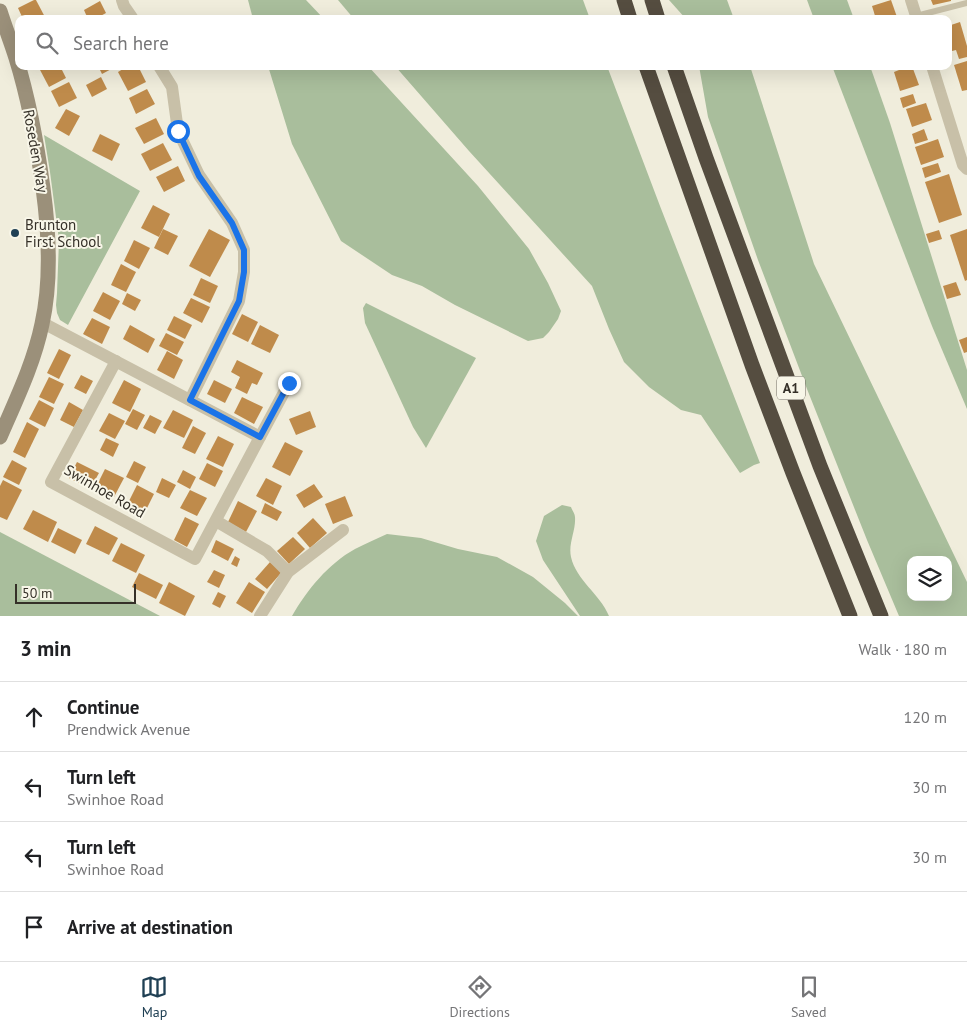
<!DOCTYPE html>
<html lang="en">
<head>
<meta charset="utf-8">
<style>
  body { margin:0; font-family:"PT Sans",sans-serif; background:#f6f6f6; color:#202124 }
  .controls { position:absolute; right:15px; bottom:15px; display:grid; overflow:hidden; border-radius:10px; box-shadow:0 5px 20px #0002 }
  .controls button { width:45px; height:45px; display:grid; place-items:center; padding:0; border:0; border-bottom:1px solid #e0e0e0; background:#fff; color:#202124; font:25px sans-serif }
  .scale { position:absolute; left:15px; bottom:12px; width:121px; box-sizing:border-box; padding-left:5px; border:2px solid #353028; border-top:0; font-size:14px; line-height:18px; white-space:nowrap; color:#353028; -webkit-text-stroke:4px #f8f6e8; paint-order:stroke }
  .stop { position:absolute; width:15px; height:15px; margin:-11px; border:4px solid #1a73e8; border-radius:50%; background:#fff }
  .stop.end { background:#1a73e8; border-color:#fff; box-shadow:0 1px 5px #0008 }
  .list { margin:0; padding:0; list-style:none }
  h2 { display:flex; justify-content:space-between; align-items:center; height:65px; margin:0; padding:0 20px; font-size:21px }
  h2 small { font-size:16px; font-weight:400; color:#757577 }
  .list li { display:grid; grid-template-columns:32px 1fr auto; gap:15px; align-items:center; box-sizing:border-box; height:70px; padding:0 20px; border-top:1px solid #e0e0e0 }
  .list b { display:block; font-size:19px; white-space:nowrap }
  .list p { margin:0; font-size:16px; white-space:nowrap; color:#757577 }
  .list em { font-size:16px; font-style:normal; color:#757577 }
  .icon { flex:none; width:28px; height:28px; fill:none; stroke:currentColor; stroke-width:2; stroke-linecap:round; stroke-linejoin:round }
  .map { position:relative; flex:none; width:967px; height:616px; overflow:hidden }
  .search { position:absolute; background:#fff; box-shadow:0 5px 20px #0002; left:15px; right:15px; top:15px; height:55px; display:flex; align-items:center; gap:12px; box-sizing:border-box; padding:0 18px; border-radius:10px; color:#757577; font-size:19px }
  .sheet { height:345px; background:#fff }
  nav { display:flex; justify-content:space-around; align-items:center; box-sizing:border-box; height:70px; border-top:1px solid #e0e0e0; background:#fff; font-size:14px; color:#757577 }
  nav a { display:grid; justify-items:center; gap:2px }
  nav .on { color:#204054 }
  .map>svg:first-child { display:block }
  .green { fill:#a9be9c; fill-rule:evenodd }
  .building { fill:#bf8b4b }
  .lines { fill:none; stroke-linecap:round; stroke-linejoin:round }
  .lane { stroke:#c8c0a8; stroke-width:6 }
  .street { stroke:#c8c0a8; stroke-width:12 }
  .secondary { stroke:#9b907a; stroke-width:15 }
  .highway { stroke:#554d40; stroke-width:15 }
  .route { stroke:#1a73e8; stroke-width:6 }
  .poi-dot { fill:#204054; stroke:#f8f6e8; stroke-width:2 }
  .labels { text-anchor:middle; dominant-baseline:central; stroke-width:4; stroke-linejoin:round; paint-order:stroke }
  .shield { fill:#f8f6e8; stroke:#706b62; stroke-width:1 }
  .shield-label { font-size:14px; font-weight:bold; fill:#353028 }
  .street-label { font-size:15px; fill:#353028; stroke:#f8f6e8 }
  .poi-label { font-size:15px; fill:#353028; stroke:#f8f6e8; text-anchor:start }
</style>
</head>
<body>
<div class="map">
<svg width="967" height="616" viewBox="0 0 967 616">
  <rect width="100%" height="100%" fill="#f0eddc"/>
  <g class="green">
    <path d="M248 0H306L324 19H253Z"/>
    <path d="M338 0H583L590 19H354Z"/>
    <path d="M669 0H727L734 19H686Z"/>
    <path d="M807 0H847L854 19H814Z"/>
    <path d="M268 66H368L478 186 529 249 548 283 561 311 558 319 549 332 543 338 528 341 455 305 422 286 392 275 341 241 292 144Z"/>
    <path d="M395 66H607L660 206 760 463 754 465 740 473 701 415 681 410 649 387 624 362 609 329 592 286 469 151Z"/>
    <path d="M699 66H750L814 264 967 582V616H899L867 540 807 389 758 260 708 117ZM911 560H948V597H911Z"/>
    <path d="M832 66H870L890 123 967 370V409L932 326Z"/>
    <path d="M44 135 140 191 68 325 60 320 57 313 56 305 57 293 59 240 50 172Z"/>
    <path d="M366 303 476 358 426 448 413 427 365 323 363 308Z"/>
    <path d="M562 505 571 507C572 510 575 514 575 517 576 531 568 543 571 557 576 580 600 594 609 616H580L543 560 536 541 544 516Z"/>
    <path d="M0 532 160 616H0Z"/>
    <path d="M387 534 421 538 458 549 497 557 533 577 565 603 578 616H292C307 590 328 564 355 549 365 544 376 539 387 534Z"/>
  </g>
  <g class="building">
    <path d="M34 0H36L46 19H23L18 8Z"/>
    <path d="M891 0 897 17 892 19H876L872 6Z"/>
    <path d="M931 0H951V1L933 5Z"/>
    <path d="M100 1 106 13 95 19H88L84 10Z"/>
    <path d="M960 22 967 46V57L959 59 956 50 948 52V26Z"/>
    <path d="M967 61V90L962 91 954 65Z"/>
    <path d="M42 66H60L66 78 49 87 39 68Z"/>
    <path d="M98 66H117L102 74Z"/>
    <path d="M128 66H138L146 82 128 91 118 72Z"/>
    <path d="M909 66H912L919 85 900 91 894 72Z"/>
    <path d="M101 77 107 89 92 97 86 85Z"/>
    <path d="M69 82 77 98 59 107 51 91Z"/>
    <path d="M147 89 155 104 136 114 129 98Z"/>
    <path d="M913 94 916 103 903 108 900 98Z"/>
    <path d="M926 103 932 120 912 127 906 109Z"/>
    <path d="M66 109 80 116 69 136 55 128Z"/>
    <path d="M156 118 164 134 144 144 135 128Z"/>
    <path d="M924 129 928 140 915 144 912 134Z"/>
    <path d="M100 134 120 144 112 161 92 151Z"/>
    <path d="M938 139 944 157 921 165 915 147Z"/>
    <path d="M163 143 172 160 150 171 141 154Z"/>
    <path d="M938 163 941 172 925 178 922 168Z"/>
    <path d="M178 166 185 181 164 192 156 177Z"/>
    <path d="M949 174 962 215 939 223 925 182Z"/>
    <path d="M153 205 170 214 159 237 141 228Z"/>
    <path d="M163 229 178 236 168 255 154 248Z"/>
    <path d="M209 229 230 240 210 277 189 266Z"/>
    <path d="M967 229V280L965 281 950 235Z"/>
    <path d="M939 230 942 239 929 243 926 234Z"/>
    <path d="M134 240 150 248 139 269 124 261Z"/>
    <path d="M121 264 136 272 126 292 111 285Z"/>
    <path d="M201 278 218 286 210 303 193 295Z"/>
    <path d="M956 282 961 295 947 299 943 286Z"/>
    <path d="M103 292 120 301 110 320 93 311Z"/>
    <path d="M127 293 141 300 135 311 122 304Z"/>
    <path d="M191 298 210 307 202 323 183 313Z"/>
    <path d="M242 314 258 322 248 342 232 334Z"/>
    <path d="M174 316 192 325 185 339 167 330Z"/>
    <path d="M92 318 110 327 102 344 83 334Z"/>
    <path d="M130 325 155 339 148 353 123 339Z"/>
    <path d="M260 325 279 335 270 353 251 344Z"/>
    <path d="M166 333 184 342 177 355 159 346Z"/>
    <path d="M967 337V352L964 353 959 340Z"/>
    <path d="M59 349 71 355 59 379 47 373Z"/>
    <path d="M167 351 183 360 174 379 157 370Z"/>
    <path d="M237 360 263 373 257 385 252 383 247 394 235 388 240 377 231 372Z"/>
    <path d="M81 375 93 381 86 394 74 388Z"/>
    <path d="M49 377 64 384 54 404 39 397Z"/>
    <path d="M124 380 141 389 130 412 112 403Z"/>
    <path d="M214 380 232 389 225 403 207 394Z"/>
    <path d="M242 397 263 407 254 424 234 413Z"/>
    <path d="M39 400 54 408 45 427 29 419Z"/>
    <path d="M69 402 83 410 74 427 60 420Z"/>
    <path d="M133 409 145 415 137 430 125 424Z"/>
    <path d="M173 410 193 420 184 438 163 428Z"/>
    <path d="M310 411 316 427 296 435 289 419Z"/>
    <path d="M109 413 125 421 115 439 99 431Z"/>
    <path d="M150 415 162 421 155 434 143 428Z"/>
    <path d="M27 422 39 429 25 458 13 452Z"/>
    <path d="M193 426 206 433 195 454 182 448Z"/>
    <path d="M218 436 234 444 223 467 206 459Z"/>
    <path d="M106 438 119 444 113 457 100 450Z"/>
    <path d="M285 442 303 451 290 476 272 467Z"/>
    <path d="M12 460 27 468 19 485 3 477Z"/>
    <path d="M134 461 146 467 138 483 126 477Z"/>
    <path d="M77 462 99 473 90 489 69 478Z"/>
    <path d="M207 463 223 471 215 487 199 479Z"/>
    <path d="M105 469 124 478 114 497 96 487Z"/>
    <path d="M183 470 196 477 190 489 177 482Z"/>
    <path d="M162 478 176 485 169 498 156 492Z"/>
    <path d="M266 478 282 486 273 505 256 496Z"/>
    <path d="M3 480 22 490 7 520 0 517V486Z"/>
    <path d="M314 484 323 497 304 508 296 495Z"/>
    <path d="M137 485 154 494 145 512 128 503Z"/>
    <path d="M190 490 207 498 197 516 180 508Z"/>
    <path d="M345 496 353 516 333 524 325 504Z"/>
    <path d="M238 501 257 511 246 532 228 522Z"/>
    <path d="M265 503 282 512 277 521 261 513Z"/>
    <path d="M33 510 57 522 48 542 23 529Z"/>
    <path d="M185 517 199 524 187 547 174 540Z"/>
    <path d="M313 518 327 533 310 548 297 533Z"/>
    <path d="M95 526 118 538 109 555 86 544Z"/>
    <path d="M58 528 82 540 75 554 51 542Z"/>
    <path d="M293 537 305 549 289 564 277 551Z"/>
    <path d="M216 540 234 549 228 561 211 552Z"/>
    <path d="M121 543 145 555 136 573 112 561Z"/>
    <path d="M235 556 240 559 237 567 231 564Z"/>
    <path d="M270 562 282 572 267 589 255 579Z"/>
    <path d="M214 570 225 575 219 588 207 582Z"/>
    <path d="M139 573 163 585 156 599 132 587Z"/>
    <path d="M169 582 195 596 185 616 159 603Z"/>
    <path d="M249 582 265 592 252 613 236 603Z"/>
    <path d="M218 592 226 596 220 608 212 604Z"/>
  </g>
  <g class="lines">
    <path class="lane" d="M916 16 967 3"/>
    <g class="street">
      <path d="M122 0 124 6 133 19"/>
      <path d="M911 0 917 19"/>
      <path d="M159 66 172 87 178 131 199 175 232 223 244 250V272L239 301 190 400"/>
      <path d="M932 66 963 165 967 169"/>
      <path d="M43 323 260 437 289 383"/>
      <path d="M116 361 51 482 195 559 260 437"/>
      <path d="M216 521 267 551 288 572"/>
      <path d="M260 616 288 572 343 530"/>
    </g>
    <path class="secondary" d="M0 11C5 27 11 42 16 58 29 100 37 144 43 188 49 232 52 279 42 324 34 363 16 400 0 437"/>
    <g class="highway">
      <path d="M624 0 630 19"/>
      <path d="M652 0 658 19"/>
      <path d="M646 66 752 365 793 473 850 616"/>
      <path d="M674 66 706 158 820 466 881 616"/>
    </g>
  </g>
  <g class="lines">
    <path class="route" d="M178 131 199 176 232 223 244 250V272L239 301 190 400 260 437 289 383"/>
  </g>
  <circle class="poi-dot" cx="15" cy="233" r="5"/>
  <g class="labels">
    <rect class="shield" x="777" y="376.5" width="28" height="23" rx="4"/>
    <g class="shield-label">
      <text x="791" y="388">A1</text>
    </g>
    <g class="street-label">
      <text transform="translate(36 151) rotate(80)">Roseden Way</text>
      <text transform="translate(105 491) rotate(30)">Swinhoe Road</text>
    </g>
    <g class="poi-label">
      <text x="25" y="224">Brunton<tspan x="25" dy="17">First School</tspan></text>
    </g>
  </g>
</svg>
<div class="controls">
<button><svg class="icon" aria-label="layers" viewBox="0 0 24 24"><path d="M12 4l9 5-9 5-9-5zM3 14l9 5 9-5"/></svg></button>
</div>
<div class="scale">50 m</div>
<div class="stop" style="left:178px;top:131px"></div>
<div class="stop end" style="left:289px;top:383px"></div>
<div class="search"><svg class="icon" aria-label="search" viewBox="0 0 24 24"><circle cx="10" cy="10" r="6"/><path d="M15 15l6 6"/></svg>Search here</div>
</div>
<section class="sheet">
<h2>3 min<small>Walk · 180 m</small></h2>
<ul class="list">
<li><svg class="icon" aria-label="ahead" viewBox="0 0 24 24"><path d="M12 20V5M6 11l6-6 6 6"/></svg><div><b>Continue</b><p>Prendwick Avenue</p></div><em>120 m</em></li>
<li><svg class="icon" aria-label="left" viewBox="0 0 24 24"><path d="M17 20v-9H6M10 6l-5 5 5 5"/></svg><div><b>Turn left</b><p>Swinhoe Road</p></div><em>30 m</em></li>
<li><svg class="icon" aria-label="left" viewBox="0 0 24 24"><path d="M17 20v-9H6M10 6l-5 5 5 5"/></svg><div><b>Turn left</b><p>Swinhoe Road</p></div><em>30 m</em></li>
<li><svg class="icon" aria-label="arrive" viewBox="0 0 24 24"><path d="M6 21V4h12l-3 4 3 4H6"/></svg><div><b>Arrive at destination</b></div></li>
</ul>
</section>
<nav>
<a class="on"><svg class="icon" aria-label="map" viewBox="0 0 24 24"><path d="M3 6l6-2 6 2 6-2v14l-6 2-6-2-6 2zM9 4v14M15 6v14"/></svg>Map</a>
<a><svg class="icon" aria-label="directions" viewBox="0 0 24 24"><path d="M12 3l9 9-9 9-9-9zM9 14v-3h6M13 9l2 2-2 2"/></svg>Directions</a>
<a><svg class="icon" aria-label="saved" viewBox="0 0 24 24"><path d="M7 4h10v16l-5-4-5 4z"/></svg>Saved</a>
</nav>
</body>
</html>
